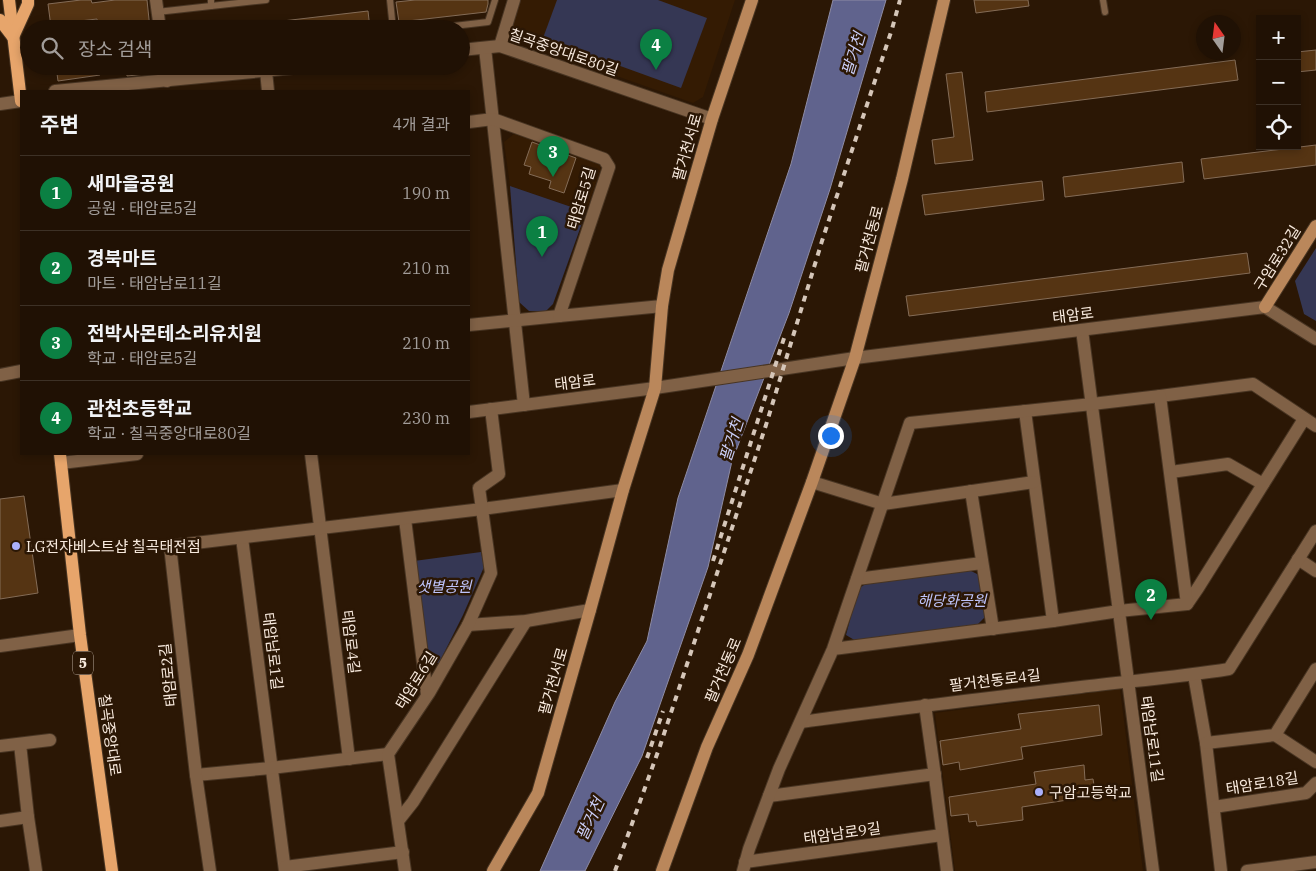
<!DOCTYPE html>
<html lang="ko">
<head>
<meta charset="utf-8">
<style>
  body { margin:0; font-family:"IBM Plex Serif","Noto Sans KR",serif; background:#2d1f13; color:#f1f3f6 }
  .controls { position:absolute; right:15px; top:15px; display:grid; overflow:hidden; border-radius:0px; box-shadow:0 2px 8px #0003 }
  .controls button { width:45px; height:45px; display:grid; place-items:center; padding:0; border:0; border-bottom:1px solid #3d3126; background:#201104; color:#f1f3f6; font:25px sans-serif }
  .compass { position:absolute; left:1196px; top:15px; width:45px; height:45px; border-radius:50%; background:#201104; box-shadow:0 2px 8px #0003; rotate:346deg }
  .you { position:absolute; left:830px; top:435px; width:18px; height:18px; margin:-12px; border:4px solid #fff; border-radius:50%; background:#1a73e8; box-shadow:0 0 0 8px #1a73e833 }
  .badge { display:grid; place-items:center; width:32px; height:32px; border-radius:50%; background:#0b8043; color:#fff; font-size:16px; font-weight:700 }
  .pin { position:absolute; translate:-50% -41px; filter:drop-shadow(0 1px 2px #0008) }
  .pin::after { content:''; position:absolute; top:26px; width:18px; height:15px; background:inherit; clip-path:polygon(0 0,100% 0,50% 100%) }
  .list { margin:0; padding:0; list-style:none }
  h2 { display:flex; justify-content:space-between; align-items:center; height:65px; margin:0; padding:0 20px; font-size:21px }
  h2 small { font-size:16px; font-weight:400; color:#a29d9a }
  .list li { display:grid; grid-template-columns:32px 1fr auto; gap:15px; align-items:center; box-sizing:border-box; height:75px; padding:0 20px; border-top:1px solid #3d3126 }
  .list b { display:block; font-size:19px; white-space:nowrap }
  .list p { margin:0; font-size:16px; white-space:nowrap; color:#a29d9a }
  .list em { font-size:16px; font-style:normal; color:#a29d9a }
  .icon { flex:none; width:28px; height:28px; fill:none; stroke:currentColor; stroke-width:2; stroke-linecap:round; stroke-linejoin:round }
  .map { position:relative; flex:none; width:1316px; height:871px; overflow:hidden }
  .search { position:absolute; background:#201104; box-shadow:0 2px 8px #0003; left:20px; top:20px; width:450px; height:55px; display:flex; align-items:center; gap:12px; box-sizing:border-box; padding:0 18px; border-radius:28px; color:#a29d9a; font-size:19px }
  .panel { position:absolute; background:#201104; box-shadow:0 2px 8px #0003; left:20px; top:90px; width:450px; height:365px; border-radius:0px }
  .map>svg:first-child { display:block }
  .built { fill:#341b03 }
  .green { fill:#353754 }
  .water { fill:#60638d; stroke:#8e8ca5 }
  .building { fill:#553413; stroke:#846c57 }
  .lines { fill:none; stroke-linecap:round; stroke-linejoin:round }
  .lane-casing { stroke:#483523; stroke-width:8 }
  .street-casing { stroke:#483523; stroke-width:14 }
  .secondary-casing { stroke:#483523; stroke-width:14 }
  .primary-casing { stroke:#483523; stroke-width:14 }
  .lane { stroke:#806146; stroke-width:6 }
  .street { stroke:#806146; stroke-width:12 }
  .secondary { stroke:#ba875b; stroke-width:12 }
  .primary { stroke:#e7a56b; stroke-width:12 }
  .rail { stroke:#d5c6b9; stroke-width:4; stroke-dasharray:6 6; stroke-linecap:butt }
  .poi-dot { fill:#aab0fb; stroke:#2b1705; stroke-width:2 }
  .labels { text-anchor:middle; dominant-baseline:central; stroke-width:5; stroke-linejoin:round; paint-order:stroke }
  .shield { fill:#2b1705; stroke:#baab9d; stroke-width:1 }
  .shield-label { font-size:14px; font-weight:bold; fill:#f8eade }
  .street-label { font-size:15px; fill:#f8eade; stroke:#2b1705 }
  .poi-label { font-size:15px; fill:#f8eade; stroke:#2b1705; text-anchor:start }
  .park-label { font-size:15px; font-style:italic; fill:#bec4fb; stroke:#2b1705 }
  .water-label { font-size:16px; font-style:italic; fill:#cacef8; stroke:#2b1705 }
</style>
</head>
<body>
<div class="map">
<svg width="1316" height="871" viewBox="0 0 1316 871">
  <rect width="100%" height="100%" fill="#2b1705"/>
  <g class="built">
    <path d="M521 0H735L703 97 693 103 523 43 512 27Z"/>
    <path d="M514 134 598 161 601 169 586 212 510 186 504 142Z"/>
    <path d="M1120 689 1143 871H955L935 713Z"/>
  </g>
  <g class="green">
    <path d="M557 0H658L707 18 681 88 543 38Z"/>
    <path d="M510 186 586 212 553 304 546 311H529L519 302Z"/>
    <path d="M1316 248V321L1304 314 1295 281Z"/>
    <path d="M481 552 484 567 463 615 439 663H427L414 561Z"/>
    <path d="M967 569 979 575 986 616 977 625 856 641 846 635 858 589 867 583Z"/>
  </g>
  <path class="water" d="M833 0H886L830 189 789 313 732 461 708 567 642 756 585 871H540L615 702 647 641 678 498 791 164Z"/>
  <g class="building">
    <path d="M81 0H91L92 3 115 0H147L150 29H98L97 19 71 22 72 24 51 27 48 4Z"/>
    <path d="M415 0H488V4L486 12 399 22 396 2Z"/>
    <path d="M974 0H1028L1029 6 976 13Z"/>
    <path d="M368 11 370 29H274V22Z"/>
    <path d="M1316 50V70L1297 72V52Z"/>
    <path d="M1235 60 1238 80 987 112 985 92Z"/>
    <path d="M56 66H100V75L58 81Z"/>
    <path d="M126 66H155L156 73 127 76Z"/>
    <path d="M962 72 973 160 935 164 932 140 954 137 946 74Z"/>
    <path d="M532 142 576 158 564 193 549 188 551 181 529 174 531 167 524 165Z"/>
    <path d="M1316 145V165L1204 179 1201 159Z"/>
    <path d="M1182 162 1184 182 1065 197 1063 177Z"/>
    <path d="M1042 181 1044 200 925 215 922 195Z"/>
    <path d="M1247 253 1250 273 909 316 906 296Z"/>
    <path d="M24 496 38 593 0 599V499Z"/>
    <path d="M1099 705 1102 735 1021 747 1023 759 960 770 959 762 943 765 940 741 1021 729 1018 714Z"/>
    <path d="M1084 765 1085 780 1093 779 1095 791 1086 793 1087 797 1022 807 1023 820 977 826 976 821 969 822 968 814 951 816 949 797 1036 784 1034 772Z"/>
  </g>
  <g class="lines">
    <defs>
      <g id="lane">
        <path d="M211 0V6L266 0"/>
        <path d="M390 0 393 29"/>
        <path d="M1103 0 1105 12"/>
        <path d="M157 12 211 6"/>
        <path d="M428 29 488 22 495 0"/>
      </g>
      <g id="street">
        <path d="M156 0 160 29"/>
        <path d="M500 46 514 0"/>
        <path d="M485 48 524 405"/>
        <path d="M461 50 500 46 712 119"/>
        <path d="M165 66 167 81"/>
        <path d="M266 71 268 91"/>
        <path d="M55 91 314 66"/>
        <path d="M0 104 21 101"/>
        <path d="M469 122 493 119 604 159 609 167 559 316 469 325"/>
        <path d="M559 316 662 306"/>
        <path d="M1082 330 1153 871"/>
        <path d="M0 375 21 371"/>
        <path d="M1160 396 1253 384 1316 426"/>
        <path d="M1025 411 1053 621"/>
        <path d="M469 412 655 388 855 358 1265 307 1316 339"/>
        <path d="M311 454 349 759"/>
        <path d="M61 463 137 454"/>
        <path d="M1171 472 1228 464 1263 484"/>
        <path d="M812 482 883 504 1034 482"/>
        <path d="M971 491 993 629"/>
        <path d="M405 519 427 695"/>
        <path d="M242 538 285 871"/>
        <path d="M1298 559 1316 571"/>
        <path d="M857 579 982 563"/>
        <path d="M1187 604 1198 588 1304 419"/>
        <path d="M468 625 526 621 590 610"/>
        <path d="M0 646 80 635"/>
        <path d="M1194 675 1206 743 1221 871"/>
        <path d="M925 705 934 769 947 871"/>
        <path d="M801 722C895 709 988 698 1081 687 1131 681 1180 677 1229 669L1316 531"/>
        <path d="M1275 735 1316 762"/>
        <path d="M1206 743 1275 735 1316 669"/>
        <path d="M20 744 28 817 36 871"/>
        <path d="M0 746 50 740"/>
        <path d="M196 775 271 768 388 754"/>
        <path d="M769 796 935 774"/>
        <path d="M1214 807 1306 793 1316 783"/>
        <path d="M0 821 28 817"/>
        <path d="M398 821 413 802 526 621"/>
        <path d="M745 862 942 835"/>
        <path d="M285 867 403 852"/>
        <path d="M210 871 196 775 170 546 482 509 623 490"/>
        <path d="M405 871 388 754 429 693 468 625 491 573 479 488 499 474 491 409"/>
        <path d="M743 871 749 849 779 769 833 649 910 423 1092 404 1160 396 1187 604 1119 611 1053 621 833 649"/>
        <path d="M1247 871 1316 862"/>
      </g>
      <g id="secondary">
        <path d="M1265 307 1316 226"/>
        <path d="M493 871 538 793 590 610 623 490 655 388 662 306 668 270 712 119 752 0"/>
        <path d="M662 871 707 747 748 655 812 482 855 358 902 179 944 0"/>
      </g>
      <g id="primary">
        <path d="M9 0 21 101"/>
        <path d="M0 20 13 37 28 4V0"/>
        <path d="M60 454 80 635 112 871"/>
      </g>
    </defs>
    <use href="#lane" class="lane-casing"/>
    <use href="#street" class="street-casing"/>
    <use href="#secondary" class="secondary-casing"/>
    <use href="#primary" class="primary-casing"/>
    <use href="#lane" class="lane"/>
    <use href="#street" class="street"/>
    <use href="#secondary" class="secondary"/>
    <use href="#primary" class="primary"/>
    <g class="rail">
      <path d="M713 561 785 335"/>
      <path d="M647 758 663 711"/>
      <path d="M615 871 660 746 766 425 822 241 892 29 900 0"/>
    </g>
  </g>
  <g class="poi-dot">
    <circle cx="16" cy="546" r="5"/>
    <circle cx="1039" cy="792" r="5"/>
  </g>
  <g class="labels">
    <rect class="shield" x="73" y="651.5" width="20" height="23" rx="4"/>
    <g class="shield-label">
      <text x="83" y="663">5</text>
    </g>
    <g class="street-label">
      <text transform="translate(564 52) rotate(19)">칠곡중앙대로80길</text>
      <text transform="translate(687 147) rotate(-74)">팔거천서로</text>
      <text transform="translate(581 198) rotate(-73)">태암로5길</text>
      <text transform="translate(869 239) rotate(-75)">팔거천동로</text>
      <text transform="translate(1277 258) rotate(-58)">구암로32길</text>
      <text transform="translate(1073 315) rotate(-7)">태암로</text>
      <text transform="translate(575 382) rotate(-7)">태암로</text>
      <text transform="translate(351 642) rotate(83)">태암로4길</text>
      <text transform="translate(273 651) rotate(83)">태암남로1길</text>
      <text transform="translate(723 670) rotate(-67)">팔거천동로</text>
      <text transform="translate(168 675) rotate(-96)">태암로2길</text>
      <text transform="translate(416 680) rotate(-58)">태암로6길</text>
      <text transform="translate(995 680) rotate(-7)">팔거천동로4길</text>
      <text transform="translate(553 681) rotate(-74)">팔거천서로</text>
      <text transform="translate(110 735) rotate(82)">칠곡중앙대로</text>
      <text transform="translate(1152 739) rotate(82)">태암남로11길</text>
      <text transform="translate(1262 783) rotate(-9)">태암로18길</text>
      <text transform="translate(842 833) rotate(-8)">태암남로9길</text>
    </g>
    <g class="poi-label">
      <text x="26" y="546">LG전자베스트샵 칠곡태전점</text>
      <text x="1049" y="792">구암고등학교</text>
    </g>
    <g class="park-label">
      <text x="444" y="586">샛별공원</text>
      <text x="952" y="600">해당화공원</text>
    </g>
    <g class="water-label">
      <text transform="translate(853 54) rotate(-73)">팔거천</text>
      <text transform="translate(731 440) rotate(-72)">팔거천</text>
      <text transform="translate(590 819) rotate(-65)">팔거천</text>
    </g>
  </g>
</svg>
<div class="controls">
<button>+</button>
<button>−</button>
<button><svg class="icon" aria-label="locate" viewBox="0 0 24 24"><circle cx="12" cy="12" r="6"/><path d="M12 2v4M12 18v4M2 12h4M18 12h4"/></svg></button>
</div>
<svg class="compass" viewBox="-18 -18 36 36"><path d="M0-13l5 13h-10z" fill="#e53935"/><path d="M0 13l5-13h-10z" fill="#a29d9a"/></svg>
<div class="you"></div>
<div class="pin badge" style="left:542px;top:257px">1</div>
<div class="pin badge" style="left:1151px;top:620px">2</div>
<div class="pin badge" style="left:553px;top:177px">3</div>
<div class="pin badge" style="left:656px;top:70px">4</div>
<div class="search"><svg class="icon" aria-label="search" viewBox="0 0 24 24"><circle cx="10" cy="10" r="6"/><path d="M15 15l6 6"/></svg>장소 검색</div>
<section class="panel">
<h2>주변<small>4개 결과</small></h2>
<ul class="list">
<li><span class="badge">1</span><div><b>새마을공원</b><p>공원 · 태암로5길</p></div><em>190 m</em></li>
<li><span class="badge">2</span><div><b>경북마트</b><p>마트 · 태암남로11길</p></div><em>210 m</em></li>
<li><span class="badge">3</span><div><b>전박사몬테소리유치원</b><p>학교 · 태암로5길</p></div><em>210 m</em></li>
<li><span class="badge">4</span><div><b>관천초등학교</b><p>학교 · 칠곡중앙대로80길</p></div><em>230 m</em></li>
</ul>
</section>
</div>
</body>
</html>
